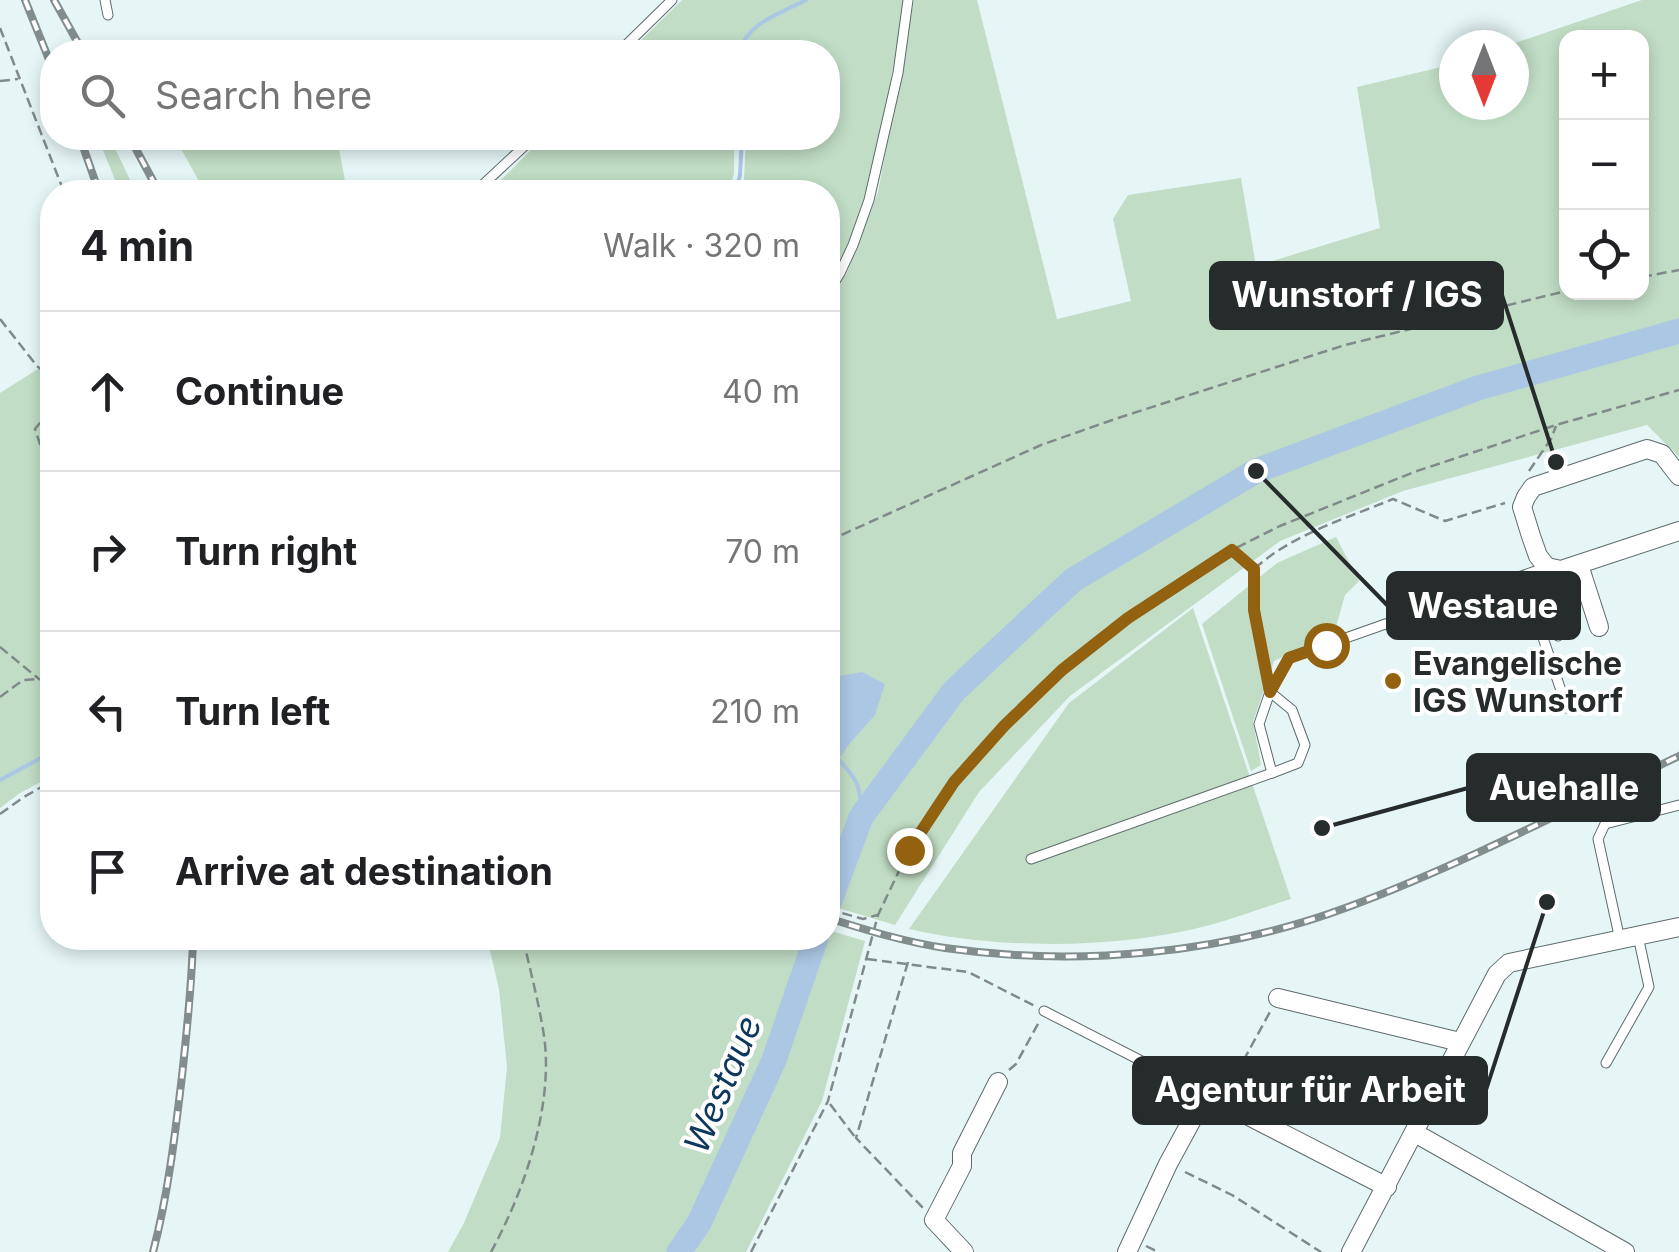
<!DOCTYPE html>
<html lang="en">
<head>
<meta charset="utf-8">
<style>
  body { margin:0; font-family:Inter,sans-serif; background:#f6f6f6; color:#202124 }
  .controls { position:absolute; right:30px; top:30px; display:grid; overflow:hidden; border-radius:20px; box-shadow:0 5px 15px #0003 }
  .controls button { width:90px; height:90px; display:grid; place-items:center; padding:0; border:0; border-bottom:2px solid #e0e0e0; background:#fff; color:#202124; font:50px sans-serif }
  .compass { position:absolute; left:1439px; top:30px; width:90px; height:90px; border-radius:50%; background:#fff; box-shadow:0 5px 15px #0003; rotate:180deg }
  .stop { position:absolute; width:30px; height:30px; margin:-22px; border:8px solid #926211; border-radius:50%; background:#fff }
  .stop.end { background:#926211; border-color:#fff; box-shadow:0 2px 10px #0008 }
  .list { margin:0; padding:0; list-style:none }
  h2 { display:flex; justify-content:space-between; align-items:center; height:130px; margin:0; padding:0 40px; font-size:42px }
  h2 small { font-size:32px; font-weight:400; color:#757577 }
  .list li { display:grid; grid-template-columns:65px 1fr auto; gap:30px; align-items:center; box-sizing:border-box; height:160px; padding:0 40px; border-top:2px solid #e0e0e0 }
  .list b { display:block; font-size:38px; white-space:nowrap }
  .list em { font-size:32px; font-style:normal; color:#757577 }
  .icon { flex:none; width:55px; height:55px; fill:none; stroke:currentColor; stroke-width:2; stroke-linecap:round; stroke-linejoin:round }
  .map { position:relative; flex:none; width:1679px; height:1252px; overflow:hidden }
  .search { position:absolute; background:#fff; box-shadow:0 5px 15px #0003; left:40px; top:40px; width:800px; height:110px; display:flex; align-items:center; gap:25px; box-sizing:border-box; padding:0 35px; border-radius:40px; color:#757577; font-size:38px }
  .panel { position:absolute; background:#fff; box-shadow:0 5px 15px #0003; left:40px; top:180px; width:800px; height:770px; border-radius:40px }
  .map>svg:first-child { display:block }
  .green { fill:#c1ddc5; fill-rule:evenodd }
  .water { fill:#acc7e4 }
  .lines { fill:none; stroke-linecap:round; stroke-linejoin:round }
  .stream { stroke:#acc7e4; stroke-width:4 }
  .river { stroke:#acc7e4; stroke-width:25 }
  .service-casing { stroke:#5e6b6c; stroke-width:11 }
  .minor-casing { stroke:#5e6b6c; stroke-width:20 }
  .path { stroke:#808a8b; stroke-width:2.5; stroke-dasharray:10 5; stroke-linecap:butt }
  .service { stroke:#fff; stroke-width:9 }
  .minor { stroke:#fff; stroke-width:18 }
  .rail-casing { stroke:#828d8d; stroke-width:8 }
  .rail { stroke:#fff; stroke-width:4; stroke-dasharray:11; stroke-linecap:butt }
  .route { stroke:#926211; stroke-width:12 }
  .poi-dot { fill:#926211; stroke:#fff; stroke-width:4 }
  .labels { text-anchor:middle; dominant-baseline:central; stroke-width:8; stroke-linejoin:round; paint-order:stroke }
  .poi-label { font-size:32px; font-weight:bold; fill:#262c2c; stroke:#fff; text-anchor:start }
  .water-label { font-size:35px; font-style:italic; fill:#0e375d; stroke:#fff }
  .leader { fill:none; stroke:#262c2c; stroke-width:4 }
  .callout-dot { fill:#262c2c; stroke:#fff; stroke-width:4 }
  .callout { fill:#262c2c; stroke:#262c2c; stroke-width:4 }
  .callout-label { font-size:35px; text-anchor:middle; font-weight:bold; fill:#fff }
</style>
</head>
<body>
<div class="map">
<svg width="1679" height="1252" viewBox="0 0 1679 1252">
  <rect width="100%" height="100%" fill="#e6f6f7"/>
  <g class="green">
    <path d="M682 0H905C887 92 877 202 828 282V192H740L744 179 746 138H828V52H629Z"/>
    <path d="M914 0H977L1057 319 1131 301 1113 219 1128 195 1241 178 1256 266 1380 228 1357 87 1454 64V105H1514V45H1509L1642 0H1679V457L1647 425 1403 491 1280 541 1070 696 979 792 895 925 828 905V303L848 270 878 192ZM1566 38H1642V292H1566Z"/>
    <path d="M98 138H110L136 192H120Z"/>
    <path d="M175 138H337L347 192H205Z"/>
    <path d="M543 138H734V173L729 192H489Z"/>
    <path d="M52 360V776L20 793 0 808V393Z"/>
    <path d="M1336 537 1359 581 1345 595 1334 634 1274 661 1253 722 1261 765 1251 771 1202 624 1277 563Z"/>
    <path d="M1193 608 1291 899C1264 907 1237 918 1210 925 1121 949 999 950 909 929L1069 703Z"/>
    <path d="M828 930 865 941 822 1101 746 1252H448L463 1225 500 1138 507 1067 499 989 487 938H828Z"/>
  </g>
  <path class="water" d="M862 672 885 684 875 715 850 743 828 775V678Z"/>
  <g class="lines">
    <g class="stream">
      <path d="M739 52C747 23 781 13 806 0"/>
      <path d="M736 192 740 175 742 138"/>
      <path d="M839 760C859 781 861 788 861 817"/>
      <path d="M0 780 52 752"/>
    </g>
    <g class="river">
      <path d="M828 906 861 817 954 691 1073 580 1256 471 1478 388 1679 331"/>
      <path d="M679 1252 699 1223 774 1060 816 938"/>
    </g>
    <defs>
      <g id="service">
        <path d="M105 0 108 15"/>
        <path d="M619 52 672 0"/>
        <path d="M475 192 533 138"/>
        <path d="M828 293 840 273 853 245 869 200 898 73 908 0"/>
        <path d="M1545 569 1527 591 1567 708"/>
        <path d="M1547 570 1542 589 1558 636"/>
        <path d="M1270 692 1292 710 1305 745 1298 763 1272 773"/>
        <path d="M1031 859 1272 773 1259 724 1270 692 1289 658 1547 567"/>
        <path d="M1620 940 1598 839 1605 824 1679 805"/>
        <path d="M1044 1011 1206 1094"/>
        <path d="M1606 1063 1649 987 1638 936"/>
      </g>
      <g id="minor">
        <path d="M1679 476 1662 454 1647 449 1533 487 1526 497 1522 507 1531 536 1538 556 1547 567 1561 570 1679 531"/>
        <path d="M1579 565 1599 627"/>
        <path d="M1278 998 1460 1042"/>
        <path d="M1415 1133 1625 1252"/>
        <path d="M964 1252 934 1220 962 1166V1153L998 1082"/>
        <path d="M1127 1252 1168 1164 1206 1094 1387 1187"/>
        <path d="M1351 1252 1497 974 1509 963 1679 927"/>
      </g>
    </defs>
    <use href="#service" class="service-casing"/>
    <use href="#minor" class="minor-casing"/>
    <g class="path">
      <path d="M0 28 64 192"/>
      <path d="M0 81 18 79"/>
      <path d="M1642 277 1679 270"/>
      <path d="M0 319 37 366 52 379"/>
      <path d="M52 414 43 419 35 429 40 444 52 452"/>
      <path d="M1529 471 1551 439 1556 426"/>
      <path d="M828 541 1041 445 1118 418 1345 345 1566 291"/>
      <path d="M1232 550 1254 569C1293 534 1345 519 1393 499L1445 521 1505 503"/>
      <path d="M1254 571V610L1266 672"/>
      <path d="M0 647 39 679 52 684"/>
      <path d="M0 697 23 680 38 679"/>
      <path d="M0 814 24 797 52 781"/>
      <path d="M828 909 863 919 877 915"/>
      <path d="M867 959 968 972 1035 1006"/>
      <path d="M908 962 856 1138 923 1208"/>
      <path d="M1009 1070 1016 1064 1039 1022"/>
      <path d="M1229 1087 1271 1010"/>
      <path d="M830 1104 855 1137"/>
      <path d="M1185 1172 1232 1195 1321 1252"/>
      <path d="M1146 1246 1158 1252"/>
      <path d="M491 1252C524 1192 554 1105 544 1036 539 1003 530 970 523 938"/>
      <path d="M751 1252 828 1101 878 915 909 850 954 781 1004 726 1063 670 1128 618 1232 550 1280 526 1414 472 1556 425 1679 390"/>
    </g>
    <use href="#service" class="service"/>
    <use href="#minor" class="minor"/>
    <defs>
      <g id="rail">
        <path d="M25 0 52 67"/>
        <path d="M54 0 83 52"/>
        <path d="M80 138 99 192"/>
        <path d="M130 138 159 192"/>
        <path d="M828 918C866 930 905 942 945 948 1078 967 1222 954 1348 907 1461 865 1570 808 1679 756"/>
        <path d="M153 1252C168 1195 175 1135 182 1076 187 1030 192 984 193 938"/>
      </g>
    </defs>
    <use href="#rail" class="rail-casing"/>
    <use href="#rail" class="rail"/>
  </g>
  <g class="lines">
    <path class="route" d="M909 850 954 782 1004 726 1062 670 1128 618 1232 550 1254 569V610L1270 692 1289 658 1326 645"/>
  </g>
  <circle class="poi-dot" cx="1393" cy="681" r="10"/>
  <g class="labels">
    <g class="poi-label">
      <text x="1413" y="663">Evangelische<tspan x="1413" dy="37">IGS Wunstorf</tspan></text>
    </g>
    <g class="water-label">
      <text transform="translate(722 1084) rotate(-67)">Westaue</text>
    </g>
  </g>
  <path class="leader" d="M1556 462L1502 295M1256 471L1388 606M1322 828L1468 788M1547 902L1486 1090"/>
  <g class="callout-dot">
    <circle cx="1556" cy="462" r="10"/>
    <circle cx="1256" cy="471" r="10"/>
    <circle cx="1322" cy="828" r="10"/>
    <circle cx="1547" cy="902" r="10"/>
  </g>
  <g class="callout">
    <rect x="1211" y="263" width="291" height="65" rx="10"/>
    <rect x="1388" y="573" width="191" height="65" rx="10"/>
    <rect x="1468" y="755" width="191" height="65" rx="10"/>
    <rect x="1134" y="1058" width="352" height="65" rx="10"/>
  </g>
  <g class="callout-label">
    <text x="1357" y="307">Wunstorf / IGS</text>
    <text x="1483" y="618">Westaue</text>
    <text x="1564" y="800">Auehalle</text>
    <text x="1310" y="1102">Agentur für Arbeit</text>
  </g>
</svg>
<div class="controls">
<button>+</button>
<button>−</button>
<button><svg class="icon" aria-label="locate" viewBox="0 0 24 24"><circle cx="12" cy="12" r="6"/><path d="M12 2v4M12 18v4M2 12h4M18 12h4"/></svg></button>
</div>
<svg class="compass" viewBox="-18 -18 36 36"><path d="M0-13l5 13h-10z" fill="#e53935"/><path d="M0 13l5-13h-10z" fill="#757577"/></svg>
<div class="stop" style="left:1326px;top:645px"></div>
<div class="stop end" style="left:909px;top:850px"></div>
<div class="search"><svg class="icon" aria-label="search" viewBox="0 0 24 24"><circle cx="10" cy="10" r="6"/><path d="M15 15l6 6"/></svg>Search here</div>
<section class="panel">
<h2>4 min<small>Walk · 320 m</small></h2>
<ul class="list">
<li><svg class="icon" aria-label="ahead" viewBox="0 0 24 24"><path d="M12 20V5M6 11l6-6 6 6"/></svg><div><b>Continue</b></div><em>40 m</em></li>
<li><svg class="icon" aria-label="right" viewBox="0 0 24 24"><path d="M7 20v-9h11M14 6l5 5-5 5"/></svg><div><b>Turn right</b></div><em>70 m</em></li>
<li><svg class="icon" aria-label="left" viewBox="0 0 24 24"><path d="M17 20v-9H6M10 6l-5 5 5 5"/></svg><div><b>Turn left</b></div><em>210 m</em></li>
<li><svg class="icon" aria-label="arrive" viewBox="0 0 24 24"><path d="M6 21V4h12l-3 4 3 4H6"/></svg><div><b>Arrive at destination</b></div></li>
</ul>
</section>
</div>
</body>
</html>
